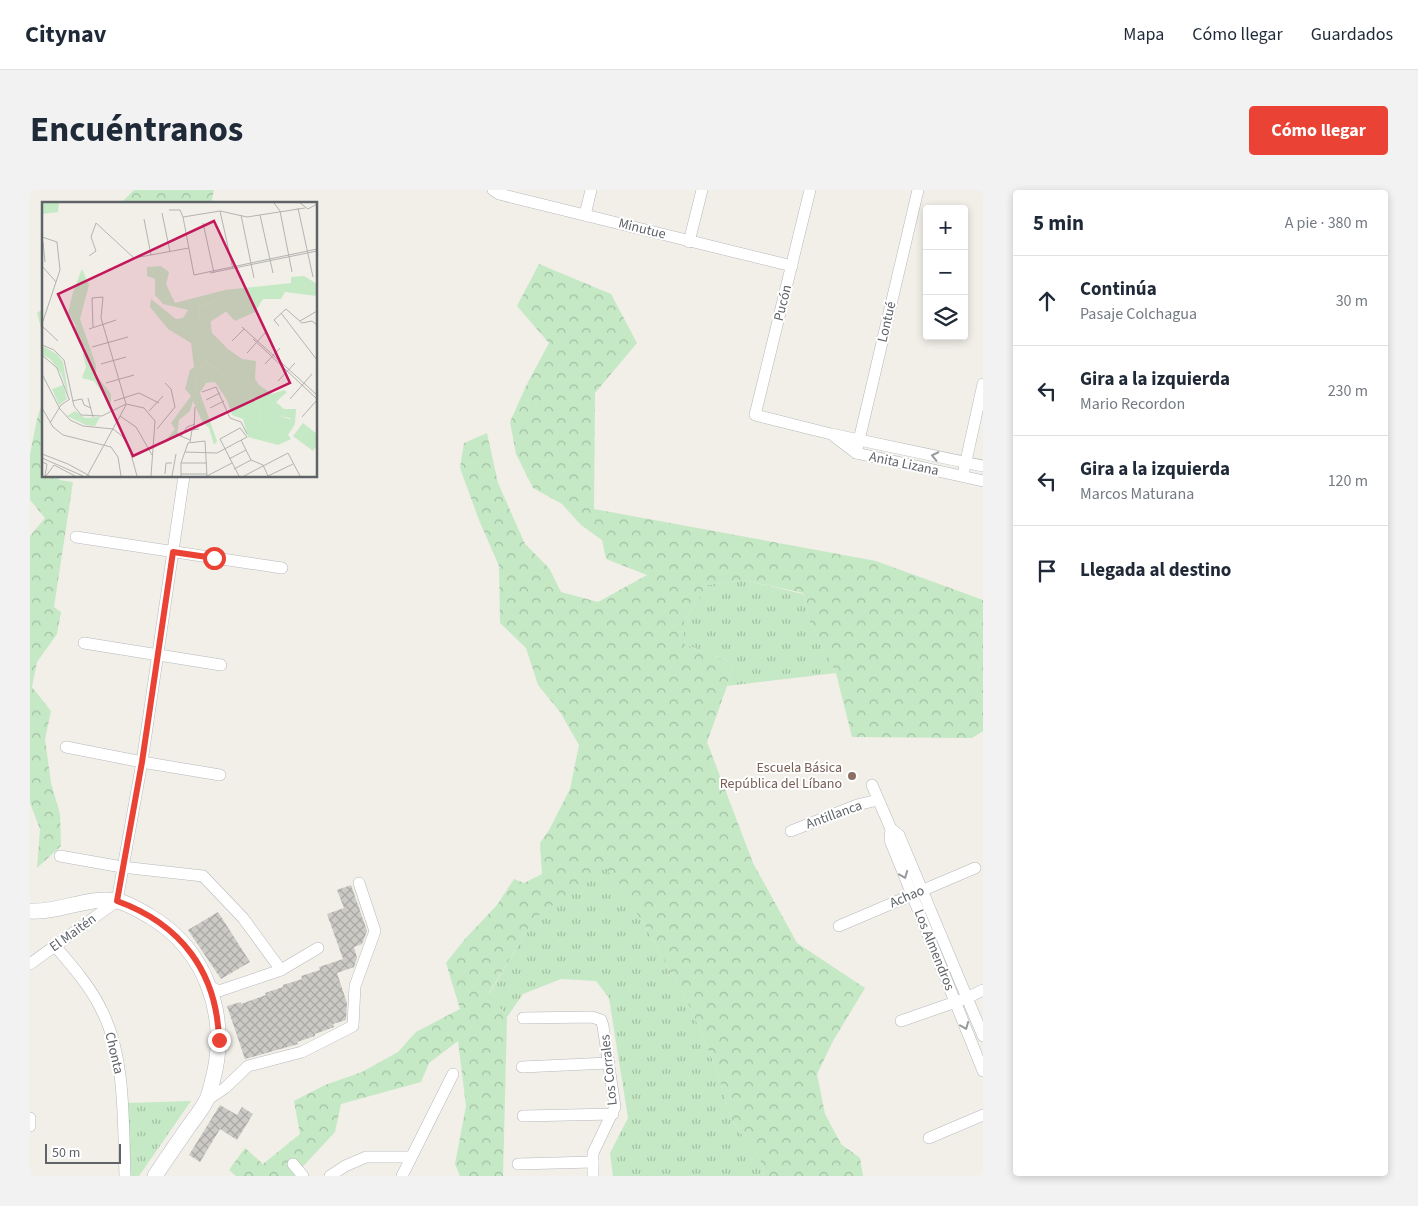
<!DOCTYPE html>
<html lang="es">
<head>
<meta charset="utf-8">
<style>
  body { margin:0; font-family:"Source Sans 3",sans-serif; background:#f2f2f3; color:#1f2937 }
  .controls { position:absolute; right:15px; top:15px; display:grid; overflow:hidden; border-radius:5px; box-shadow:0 2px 8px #0003 }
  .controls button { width:45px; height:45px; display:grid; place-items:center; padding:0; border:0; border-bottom:1px solid #e0e1e3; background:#fff; color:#1f2937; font:25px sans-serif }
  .scale { position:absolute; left:15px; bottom:12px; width:76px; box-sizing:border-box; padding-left:5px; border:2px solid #5f6368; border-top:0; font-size:14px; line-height:18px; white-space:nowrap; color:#5f6368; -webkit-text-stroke:4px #fff; paint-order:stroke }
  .stop { position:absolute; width:15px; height:15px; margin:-11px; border:4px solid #ea4335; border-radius:50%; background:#fff }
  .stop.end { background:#ea4335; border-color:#fff; box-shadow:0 1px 5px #0008 }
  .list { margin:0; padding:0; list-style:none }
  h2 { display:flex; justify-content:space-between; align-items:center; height:65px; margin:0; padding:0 20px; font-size:21px }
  h2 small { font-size:16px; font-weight:400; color:#747a83 }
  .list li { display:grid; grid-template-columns:32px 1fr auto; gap:15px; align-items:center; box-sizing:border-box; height:90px; padding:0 20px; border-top:1px solid #e0e1e3 }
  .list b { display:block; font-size:19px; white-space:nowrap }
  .list p { margin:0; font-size:16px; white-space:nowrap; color:#747a83 }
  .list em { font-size:16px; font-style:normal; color:#747a83 }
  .icon { flex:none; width:28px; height:28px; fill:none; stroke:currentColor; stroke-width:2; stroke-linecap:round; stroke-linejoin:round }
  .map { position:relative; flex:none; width:953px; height:986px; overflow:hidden; border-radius:5px }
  header { display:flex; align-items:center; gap:30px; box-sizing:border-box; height:70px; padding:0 25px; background:#fff; border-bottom:1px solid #e0e1e3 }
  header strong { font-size:24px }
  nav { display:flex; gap:28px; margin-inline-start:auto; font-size:18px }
  .intro { display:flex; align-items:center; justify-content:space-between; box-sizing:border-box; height:120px; padding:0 30px }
  h1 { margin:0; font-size:35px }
  .button { padding:12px 22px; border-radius:5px; background:#ea4335; color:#fff; font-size:18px; font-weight:700 }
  main { display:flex; gap:30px; padding:0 30px }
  aside { flex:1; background:#fff; border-radius:5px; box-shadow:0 2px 8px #0003 }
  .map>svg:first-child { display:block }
  .grass { fill:url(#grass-tufts) }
  .forest { fill:url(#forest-crowns) }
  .building { fill:url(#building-cross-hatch) }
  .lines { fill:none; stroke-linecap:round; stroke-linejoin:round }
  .street-casing { stroke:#b5b8bc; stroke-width:12 }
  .secondary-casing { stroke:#b6babf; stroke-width:16 }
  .street { stroke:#fff; stroke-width:11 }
  .secondary { stroke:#fff; stroke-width:15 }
  .oneway { stroke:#979a9d }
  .route { stroke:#ea4335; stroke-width:6 }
  .education-dot { fill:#8d6e63; stroke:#fff; stroke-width:2 }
  .labels { text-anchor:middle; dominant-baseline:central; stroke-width:4; stroke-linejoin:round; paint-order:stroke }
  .street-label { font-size:14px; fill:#5f6368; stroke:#fff }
  .education-label { font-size:14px; fill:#785e54; stroke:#fff; text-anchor:end }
  .inset-road { fill:none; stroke:#b3b3b1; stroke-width:1 }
  .view { fill:#c2185b; fill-opacity:0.15; stroke:#c2185b; stroke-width:2.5 }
  .inset-edge { fill:none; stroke:#5f6368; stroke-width:2.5 }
</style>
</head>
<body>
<header>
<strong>Citynav</strong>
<nav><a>Mapa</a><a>Cómo llegar</a><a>Guardados</a></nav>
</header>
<div class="intro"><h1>Encuéntranos</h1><a class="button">Cómo llegar</a></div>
<main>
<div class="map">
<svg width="953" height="986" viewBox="0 0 953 986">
  <defs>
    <pattern id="grass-tufts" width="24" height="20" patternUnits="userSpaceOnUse" patternTransform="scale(1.25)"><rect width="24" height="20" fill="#c5e8c5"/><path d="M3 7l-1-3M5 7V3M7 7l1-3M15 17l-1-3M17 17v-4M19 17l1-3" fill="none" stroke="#a3c0a4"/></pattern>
    <pattern id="forest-crowns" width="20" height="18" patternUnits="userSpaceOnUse" patternTransform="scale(1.25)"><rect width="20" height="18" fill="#c5e8c5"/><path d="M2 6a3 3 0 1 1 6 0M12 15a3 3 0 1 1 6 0" fill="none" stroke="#a3c0a4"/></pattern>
    <pattern id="building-cross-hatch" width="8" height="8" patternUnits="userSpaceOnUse" patternTransform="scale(1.25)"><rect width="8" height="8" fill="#cccac5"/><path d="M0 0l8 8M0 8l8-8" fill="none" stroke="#a9a8a4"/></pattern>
  </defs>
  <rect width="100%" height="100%" fill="#f1efe8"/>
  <g class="grass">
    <path d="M714 390 773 404 780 432 806 483 697 496 703 473 654 454V432L677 395Z"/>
    <path d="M575 676 616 737 662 821 685 876 702 931 730 969 734 986H583L580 963 598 928 579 808 566 791 531 789 493 804 477 827 459 804 504 729Z"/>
    <path d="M161 911 109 986H99L97 913Z"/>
  </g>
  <g class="forest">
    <path d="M104 0H184L181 14H90Z"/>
    <path d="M509 74 581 104 607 153 565 203 564 319 846 371 953 410V541L942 548 822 547 806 483 780 432 773 403 714 390 677 395 654 432V454L703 473 697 496 677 552 723 673 767 753 835 798 803 851 787 884 795 924 811 954 830 968 833 986H734L730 969 702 931 685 876 662 821 616 737 575 677 504 729 459 803 477 827 473 986H430L425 974 436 916 428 851 399 873 391 892 311 914 305 942 264 986H206L199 980 215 958 233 974 270 944 264 911 295 895 332 882 368 862 386 842 430 819 416 773 435 749 467 715 484 689 494 693 512 684 510 653 519 640 540 599 549 555 530 522 508 495 496 458 470 433 469 376 449 330 430 278 434 253 457 243 468 293 495 354 519 378 531 402 568 412 617 385 576 369 572 350 551 335 532 314 503 298 486 264 480 232 496 196 519 153 487 116Z"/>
    <path d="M14 118V149L7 123Z"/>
    <path d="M14 207V286H30L29 290 43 292 24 417 31 422 27 444 7 472 2 497 21 521 15 549 21 593 30 624 31 656 7 678 10 639 0 613V346L15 328 0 310V264L7 229Z"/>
  </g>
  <g class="building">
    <path d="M321 695 337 741 332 754 324 757 327 768 324 777 307 783 317 813 316 830 303 834 304 837 285 844V846L267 852 268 854 215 869 197 816 211 812V814L236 805 235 803 253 797V795L272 789 271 786 290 780 289 777 313 769 297 724 314 718 307 700Z"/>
    <path d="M188 722 220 772 191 789 158 740Z"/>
    <path d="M190 915 207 925 212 917 223 924 207 950 190 939 170 972 159 965Z"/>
  </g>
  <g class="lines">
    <defs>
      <g id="street">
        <path d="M463 0 469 4 762 76"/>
        <path d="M780 0 725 225 801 244 953 276"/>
        <path d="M555 25 561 0"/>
        <path d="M659 52 672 0"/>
        <path d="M805 247 826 263 953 291"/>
        <path d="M826 263 888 0"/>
        <path d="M934 280 953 194"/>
        <path d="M46 347 252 378"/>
        <path d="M54 453 191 475"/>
        <path d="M36 557 112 572 190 585"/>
        <path d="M842 595 861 639 860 650 953 881"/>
        <path d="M861 639 869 645 953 846"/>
        <path d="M761 641 827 615 848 610"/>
        <path d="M30 666 92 677 173 686 213 728 251 780"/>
        <path d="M809 736 945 678"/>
        <path d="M25 756C42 776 61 797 72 821 96 868 93 934 95 986"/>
        <path d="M0 774 87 711 112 572 154 286"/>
        <path d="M179 796 189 801 251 780 288 758"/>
        <path d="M493 828 562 827 571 830 573 836 585 917 563 963V986"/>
        <path d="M871 831 937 808 953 800"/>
        <path d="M492 877 579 873"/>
        <path d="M177 910 195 898 218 876 272 862 323 836 325 796 345 741 329 693"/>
        <path d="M493 926 583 924"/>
        <path d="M0 928V936"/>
        <path d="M899 948 953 925"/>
        <path d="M263 974 273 986"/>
        <path d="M488 974 563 972"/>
        <path d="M300 986 315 976 336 967H381"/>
        <path d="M372 986 423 884"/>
      </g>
      <path id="secondary" d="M0 721C29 723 57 706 87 711 98 713 111 721 121 727 177 761 199 827 183 889 181 896 180 904 176 911 172 919 165 928 159 936 148 952 136 969 125 986"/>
    </defs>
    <use href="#street" class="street-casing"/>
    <use href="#secondary" class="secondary-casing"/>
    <use href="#street" class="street"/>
    <use href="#secondary" class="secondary"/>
  </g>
  <defs><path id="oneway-chevron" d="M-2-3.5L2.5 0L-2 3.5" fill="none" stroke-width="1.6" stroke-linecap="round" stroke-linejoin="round" transform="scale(1.25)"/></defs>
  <g class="oneway">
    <use href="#oneway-chevron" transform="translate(905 266) rotate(-168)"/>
    <use href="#oneway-chevron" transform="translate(874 685) rotate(68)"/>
    <use href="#oneway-chevron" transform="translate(935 836) rotate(68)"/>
  </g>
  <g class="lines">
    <path class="route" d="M184 368 143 362 112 572 87 711C151 734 187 782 189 850"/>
  </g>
  <circle class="education-dot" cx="822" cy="586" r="5"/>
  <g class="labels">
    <g class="street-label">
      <text transform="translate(612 39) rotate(14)">Minutue</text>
      <text transform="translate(753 113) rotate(-76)">Pucón</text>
      <text transform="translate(857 132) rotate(-77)">Lontué</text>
      <text transform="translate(874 274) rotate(12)">Anita Lizana</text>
      <text transform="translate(804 625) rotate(-20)">Antillanca</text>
      <text transform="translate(877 707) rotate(-23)">Achao</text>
      <text transform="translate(43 743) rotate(-36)">El Maitén</text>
      <text transform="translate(904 760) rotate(68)">Los Almendros</text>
      <text transform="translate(84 863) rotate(77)">Chonta</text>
      <text transform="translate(579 880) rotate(-96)">Los Corrales</text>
    </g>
    <g class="education-label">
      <text x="812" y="578">Escuela Básica<tspan x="812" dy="16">República del Líbano</tspan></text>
    </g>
  </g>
  <g transform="translate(12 12)">
    <rect width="275" height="275" fill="#f1efe8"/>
    <path d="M174 99 185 109 168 120 167 116H158L157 105ZM0 144 15 152 21 160 27 196 19 171 8 157 0 152ZM162 159 188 176 216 202 220 211 214 226H220L237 214 251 218 253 222 246 233 249 237 236 243 206 235 201 217 190 213 185 198 173 180 164 181 158 191 153 189 155 173ZM21 183 25 197 17 203 10 187ZM33 209 43 216 58 215 53 224 44 223 25 214Z" fill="#c5e8c5"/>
    <path d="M0 1H17L16 10 0 12ZM119 64 127 70 124 82 133 101 183 88 249 81V75L262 74 275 82V94L243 90 239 97H221L213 110 193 119 174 99 157 105 158 116H168L170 131 186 147 200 157 214 159 213 177 217 183 230 192 242 188 245 190 234 200 242 207H254L253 222 248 216 237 214 232 223 217 229 214 226 220 211 216 202 188 176 162 159 155 173 153 189 158 191 175 239 172 243 167 226 160 219 151 199 148 209 137 218 135 234 124 238 133 227 129 221 149 194 143 187 148 168 152 165 149 141 126 127 108 105 109 97 134 117 141 116 146 108 121 102 113 93V77L105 74V65ZM40 67 47 83 38 117 54 163V173L69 192V203L52 179 40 176 44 165 41 153 43 145 37 141 33 122 26 111 31 90Z" fill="#c5e8c5"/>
    <path d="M261 221 275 232V243L271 249 251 234Z" fill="#c5e8c5"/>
    <path class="inset-road" d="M232 1 238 9 250 70M258 1 266 7 275 2M256 6 271 75M127 8H138L141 15 152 73 275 47M178 9 191 67M120 11 128 50M199 13 212 76M218 13 231 71M141 15 178 9 205 15 263 6M102 17 109 53M161 21 172 71M0 35 15 40 18 68 0 122M1 40 3 60M47 54 54 49 49 35 54 21 92 56 147 46M0 64 14 80M168 71 275 49M239 111 275 158M258 119 275 109M0 124 16 139M237 124 232 118 244 107 260 121 270 119 275 123M51 125 50 96 61 95 59 116 84 202M200 125 275 193M47 127 74 118M211 137 275 197M190 139 202 127M0 143 12 148 22 158 32 204 39 213 60 214 84 202M50 145 86 135M205 151 223 131M0 153 15 166 27 197M59 162 84 155M223 162 238 146M0 172 18 207 28 218 41 224 71 227 80 234 87 245 95 274M236 179 253 161M64 181 92 173M160 190 174 185 188 216M46 196 51 215M248 197 270 172M164 198 178 191M30 199 40 197 42 203 49 206M72 199 97 191 117 201M84 202 102 206 113 219 109 274M0 206 11 225 21 233 69 245 76 255 79 274M168 206 182 199M107 209 121 194M78 214 94 225 110 253M260 215 275 198M188 216 199 220 205 232M8 221 19 203 28 197M152 226 153 205M115 227 133 205 129 187 123 181M134 232 148 238M139 234 145 225 153 222M199 238 209 258 221 263 226 274M148 240 150 228 157 227M143 250 175 251 205 235M0 252 26 262 48 274M0 256 41 274M187 257 204 248M0 260 5 262 3 274M139 261H165M192 267 209 258M123 272 124 261H130M139 272H165M4 274 12 263 33 274M45 274 84 203M130 274 134 252M139 274V261L146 241 163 239 165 274M165 274 190 261M197 274 178 237 198 226 205 235M202 274 246 251 258 274M226 274 251 262"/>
    <path class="view" d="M172 19 248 181 91 254 16 92Z"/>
    <rect width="275" height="275" class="inset-edge"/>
  </g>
</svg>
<div class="controls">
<button>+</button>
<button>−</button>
<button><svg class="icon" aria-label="layers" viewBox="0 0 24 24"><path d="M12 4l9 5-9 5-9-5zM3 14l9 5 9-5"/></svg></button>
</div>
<div class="scale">50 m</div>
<div class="stop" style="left:184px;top:368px"></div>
<div class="stop end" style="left:189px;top:850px"></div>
</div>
<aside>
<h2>5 min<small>A pie · 380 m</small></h2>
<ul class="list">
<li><svg class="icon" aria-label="ahead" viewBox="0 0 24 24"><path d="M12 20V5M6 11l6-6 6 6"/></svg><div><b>Continúa</b><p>Pasaje Colchagua</p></div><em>30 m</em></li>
<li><svg class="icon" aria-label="left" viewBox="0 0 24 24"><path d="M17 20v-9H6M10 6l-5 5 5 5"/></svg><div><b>Gira a la izquierda</b><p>Mario Recordon</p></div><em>230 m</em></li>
<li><svg class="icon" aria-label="left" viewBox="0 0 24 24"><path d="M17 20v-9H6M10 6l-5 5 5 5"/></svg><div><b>Gira a la izquierda</b><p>Marcos Maturana</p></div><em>120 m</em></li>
<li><svg class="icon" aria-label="arrive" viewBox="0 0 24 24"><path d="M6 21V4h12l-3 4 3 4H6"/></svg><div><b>Llegada al destino</b></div></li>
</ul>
</aside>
</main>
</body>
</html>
